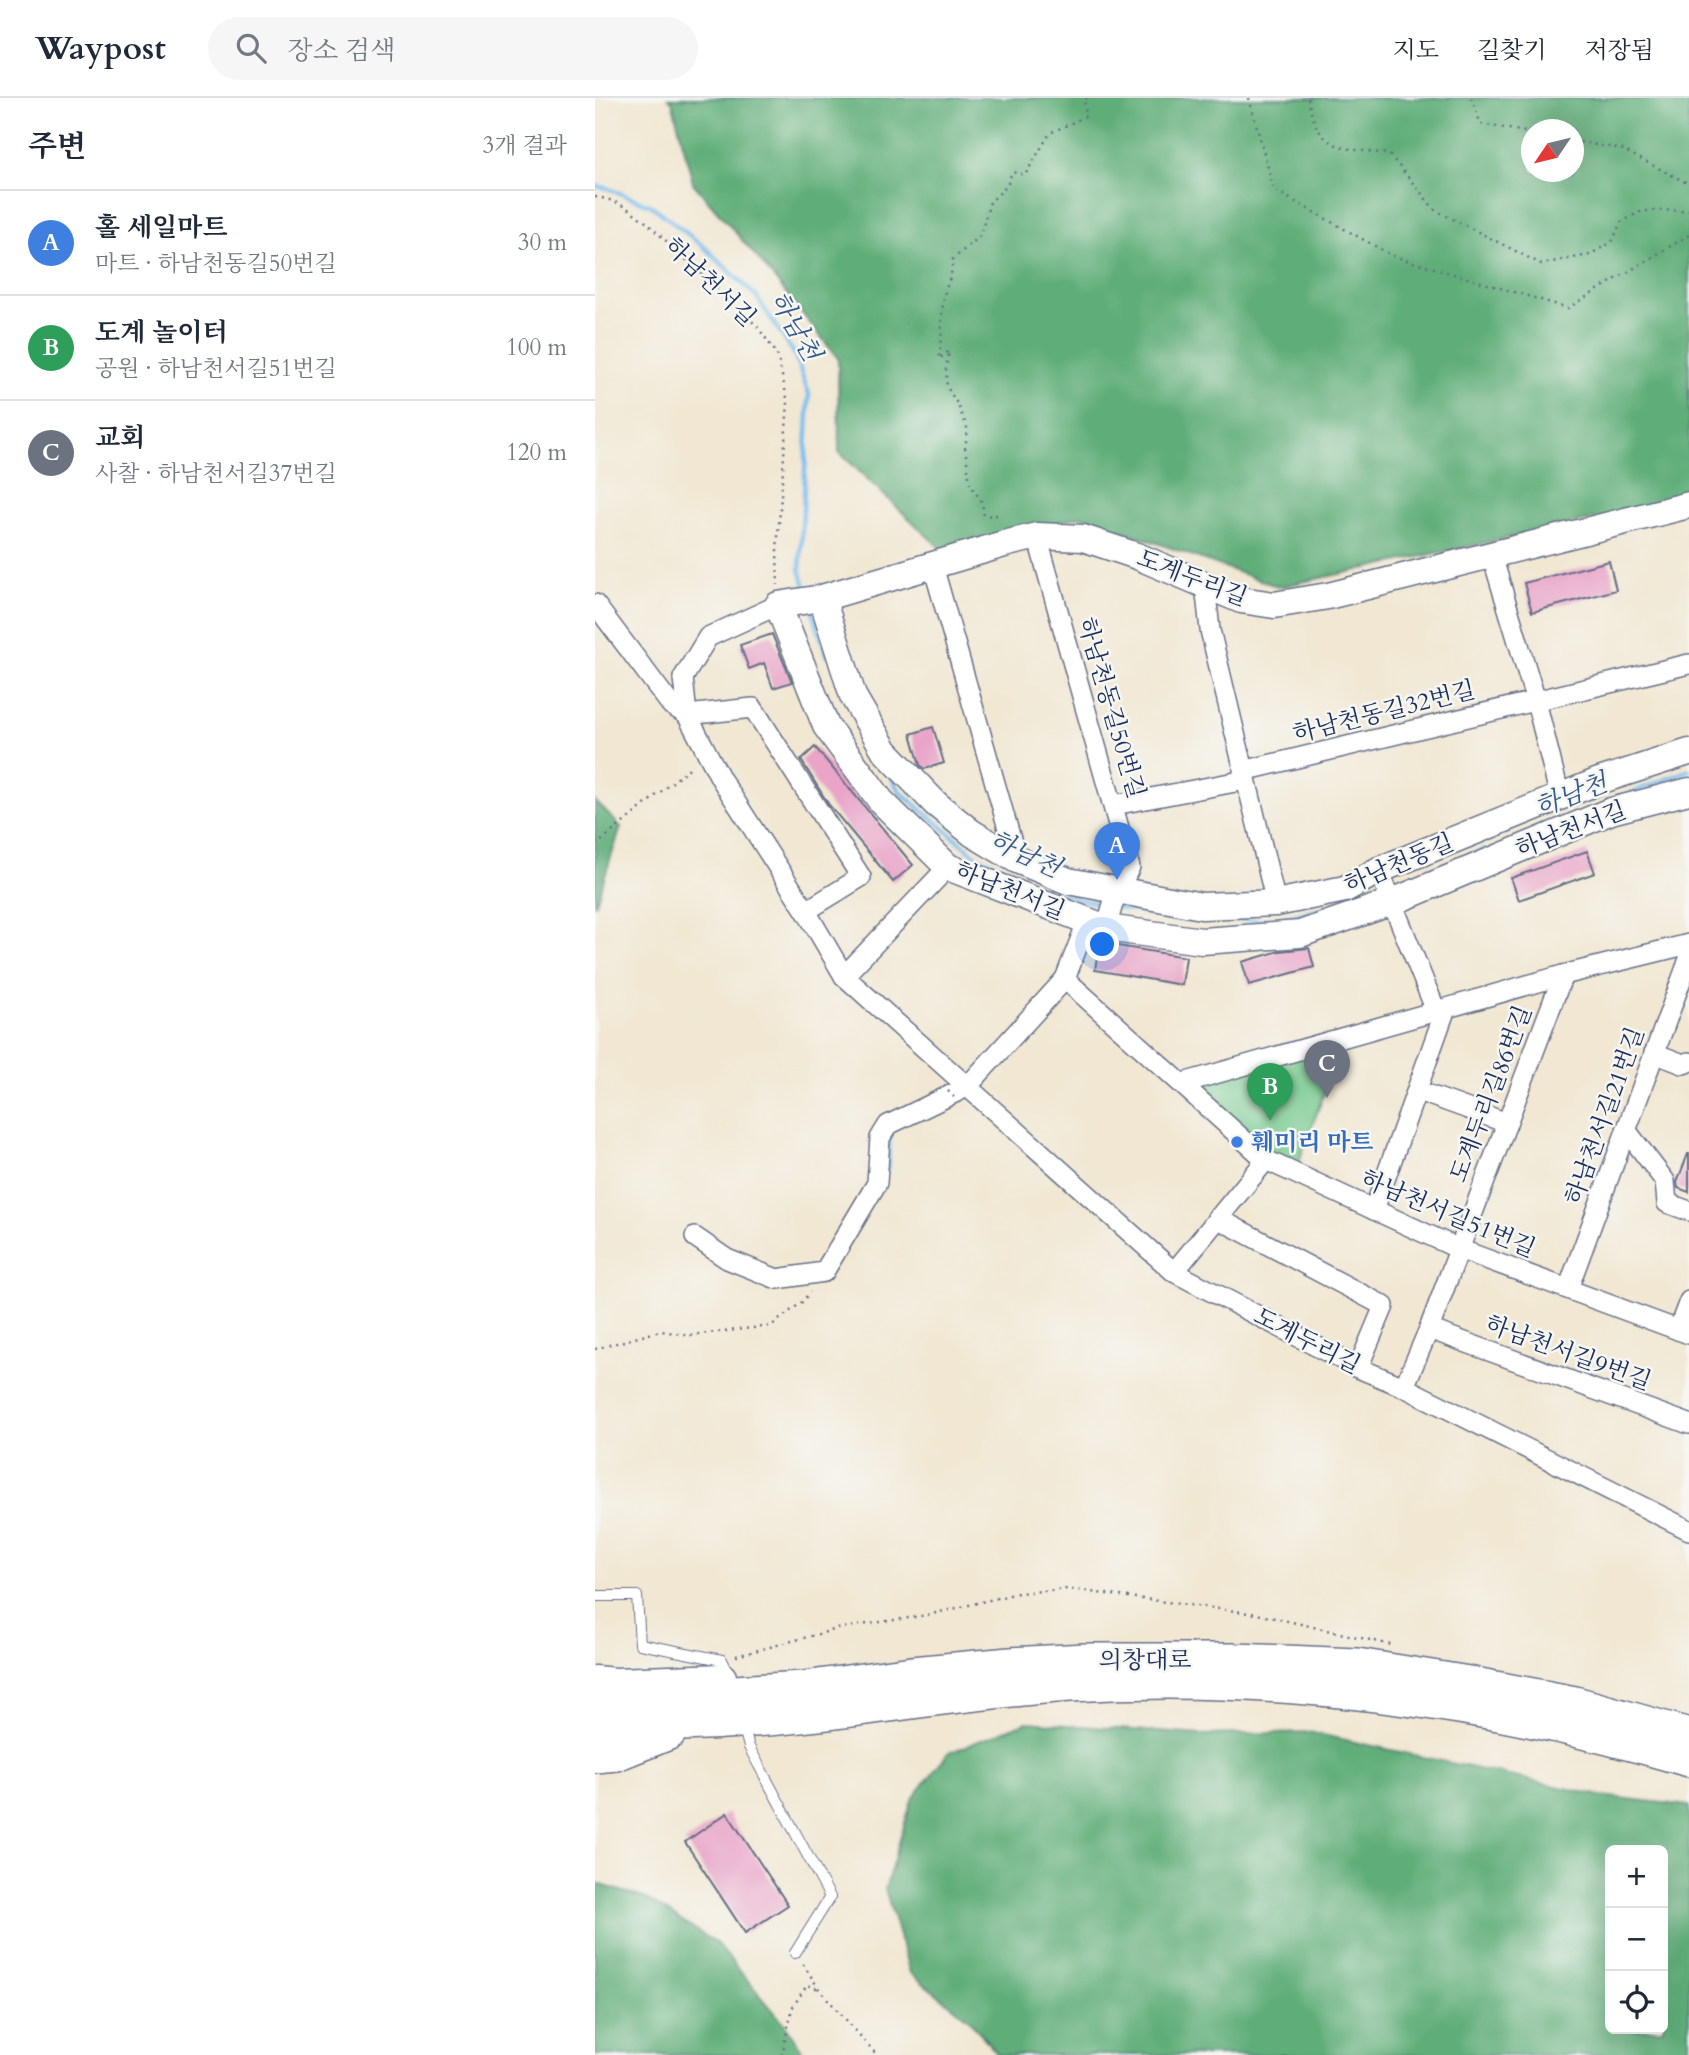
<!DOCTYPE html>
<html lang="ko">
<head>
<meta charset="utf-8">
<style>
  body { margin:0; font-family:Cardo,"Noto Serif KR",serif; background:#f6f6f7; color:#1f2937 }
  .controls { position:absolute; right:21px; bottom:21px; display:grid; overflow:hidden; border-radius:10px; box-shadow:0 7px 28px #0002 }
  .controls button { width:63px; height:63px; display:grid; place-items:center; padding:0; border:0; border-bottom:2px solid #e0e1e3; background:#fff; color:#1f2937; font:35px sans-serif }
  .compass { position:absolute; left:926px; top:21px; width:63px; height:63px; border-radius:50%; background:#fff; box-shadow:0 7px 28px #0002; rotate:235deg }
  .you { position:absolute; left:508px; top:847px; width:24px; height:24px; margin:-18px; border:5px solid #fff; border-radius:50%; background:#1a73e8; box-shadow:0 0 0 10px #1a73e833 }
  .badge { display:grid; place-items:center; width:46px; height:46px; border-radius:50%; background:#c8321e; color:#fff; font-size:23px; font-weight:700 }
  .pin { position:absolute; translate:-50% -58px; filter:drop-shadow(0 2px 4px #0008) }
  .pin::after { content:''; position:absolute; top:37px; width:24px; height:21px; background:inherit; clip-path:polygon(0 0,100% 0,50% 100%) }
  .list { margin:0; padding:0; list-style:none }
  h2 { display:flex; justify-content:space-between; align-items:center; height:91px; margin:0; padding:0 28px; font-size:30px }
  h2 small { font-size:23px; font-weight:400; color:#747a83 }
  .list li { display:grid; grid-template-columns:46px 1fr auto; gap:21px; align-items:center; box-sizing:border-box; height:105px; padding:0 28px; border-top:2px solid #e0e1e3 }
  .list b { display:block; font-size:26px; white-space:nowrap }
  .list p { margin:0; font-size:23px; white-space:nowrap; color:#747a83 }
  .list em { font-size:23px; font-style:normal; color:#747a83 }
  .icon { flex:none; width:38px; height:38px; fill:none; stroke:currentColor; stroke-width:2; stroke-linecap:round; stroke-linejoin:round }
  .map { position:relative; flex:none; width:1094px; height:1957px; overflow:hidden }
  header { display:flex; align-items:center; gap:42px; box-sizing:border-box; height:98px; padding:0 35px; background:#fff; border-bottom:2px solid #e0e1e3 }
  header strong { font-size:33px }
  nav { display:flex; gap:38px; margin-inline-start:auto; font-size:24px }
  .search { width:490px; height:63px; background:#f6f6f7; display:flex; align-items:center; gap:18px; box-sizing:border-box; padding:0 24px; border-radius:38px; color:#747a83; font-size:26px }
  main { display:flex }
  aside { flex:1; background:#fff }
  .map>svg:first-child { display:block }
  .green { fill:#74c98d; stroke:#487c76; stroke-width:2 }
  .forest { fill:#5fad78; stroke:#3d6e6b; stroke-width:2; fill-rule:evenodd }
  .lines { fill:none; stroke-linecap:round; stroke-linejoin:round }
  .stream { stroke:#77bbed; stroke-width:4.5 }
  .building { fill:#e9a4c8 }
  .lane-casing { stroke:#666f87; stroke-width:12 }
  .street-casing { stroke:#666f87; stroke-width:22 }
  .secondary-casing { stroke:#666f87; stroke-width:29 }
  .highway-casing { stroke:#666f87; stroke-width:36 }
  .path { stroke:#666f87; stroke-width:2.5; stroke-dasharray:2 5; stroke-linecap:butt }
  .lane { stroke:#fff; stroke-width:10 }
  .street { stroke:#fff; stroke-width:19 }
  .secondary { stroke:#fff; stroke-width:26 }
  .highway { stroke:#fff; stroke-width:33 }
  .path-bridge { stroke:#666f87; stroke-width:2.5; stroke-dasharray:2 5; stroke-linecap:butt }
  .shop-dot { fill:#3f7fe0; stroke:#f6f6f2; stroke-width:2.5 }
  .labels { text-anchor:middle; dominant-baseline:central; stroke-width:5; stroke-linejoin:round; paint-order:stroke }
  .street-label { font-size:24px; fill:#1b2f5e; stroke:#f6f6f2 }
  .shop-label { font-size:24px; font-weight:bold; fill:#366cbe; stroke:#f6f6f2; text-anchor:start }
  .water-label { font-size:26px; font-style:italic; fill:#375989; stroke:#f6f6f2 }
</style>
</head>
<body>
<header>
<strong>Waypost</strong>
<div class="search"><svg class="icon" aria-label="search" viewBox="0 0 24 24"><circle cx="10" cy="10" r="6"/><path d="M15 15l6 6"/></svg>장소 검색</div>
<nav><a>지도</a><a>길찾기</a><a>저장됨</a></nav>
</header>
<main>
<aside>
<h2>주변<small>3개 결과</small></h2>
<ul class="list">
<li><span class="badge" style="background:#3f7fe0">A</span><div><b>홀 세일마트</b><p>마트 · 하남천동길50번길</p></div><em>30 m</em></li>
<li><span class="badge" style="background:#2e9e5b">B</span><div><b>도계 놀이터</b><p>공원 · 하남천서길51번길</p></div><em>100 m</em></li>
<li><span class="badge" style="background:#6b7280">C</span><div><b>교회</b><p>사찰 · 하남천서길37번길</p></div><em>120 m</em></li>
</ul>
</aside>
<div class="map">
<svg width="1094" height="1957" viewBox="0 0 1094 1957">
  <rect width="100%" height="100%" fill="#f6f6f2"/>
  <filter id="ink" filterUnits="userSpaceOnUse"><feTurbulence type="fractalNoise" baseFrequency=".0143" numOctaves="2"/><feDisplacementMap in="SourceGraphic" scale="14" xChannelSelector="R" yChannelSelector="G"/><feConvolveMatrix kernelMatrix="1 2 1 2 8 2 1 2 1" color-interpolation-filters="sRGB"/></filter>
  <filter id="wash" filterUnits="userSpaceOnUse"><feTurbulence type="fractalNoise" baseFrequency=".00686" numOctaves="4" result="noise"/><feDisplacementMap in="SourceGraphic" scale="28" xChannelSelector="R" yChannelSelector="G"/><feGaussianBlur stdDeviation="1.57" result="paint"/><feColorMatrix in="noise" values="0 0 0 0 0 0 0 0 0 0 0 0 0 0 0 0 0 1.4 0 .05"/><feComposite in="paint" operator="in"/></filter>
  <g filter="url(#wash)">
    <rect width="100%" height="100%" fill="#f1e7d2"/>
    <path class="green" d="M749 941 700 1074 591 986Z"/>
    <g class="forest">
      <path d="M73 0H1094V401L684 489 487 418 348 453 244 354 243 260 166 164 98 85 77 3ZM936 32H978V74H936Z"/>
      <path d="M0 703 26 729 0 808Z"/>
      <path d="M432 1624 606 1637 714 1634 1006 1698 1094 1708V1957H403L374 1921 315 1875 290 1791 317 1702 353 1655ZM1068 1752V1931H1015V1752Z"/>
      <path d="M0 1785 52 1801 122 1846 192 1929 210 1957H0Z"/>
    </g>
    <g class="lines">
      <g class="stream">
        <path d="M0 88 12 90 57 108 108 148 161 198 200 257 214 296 205 471 211 494"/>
        <path d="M217 512 232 557"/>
        <path d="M293 673 305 694 383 759 414 772"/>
        <path d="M1036 695 1094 672"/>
        <path d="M794 788 888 752"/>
        <path d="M467 795 482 801 512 807"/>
        <path d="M521 809 586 822H682L753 804 786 791"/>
        <path d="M337 1016 358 1008"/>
        <path d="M293 1071 295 1038"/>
      </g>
    </g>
    <g id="blocks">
      <g class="building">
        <path d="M1014 463 1021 492 937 514 929 485Z"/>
        <path d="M177 536 197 584 178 590 169 565 154 571 145 547Z"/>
        <path d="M338 629 349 665 329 671 325 667 316 636Z"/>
        <path d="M220 649 318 767 298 784 234 707 206 662Z"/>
        <path d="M992 753 1000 775 924 802 916 780Z"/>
        <path d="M504 845 591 859 587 887 500 872Z"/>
        <path d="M714 850 719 869 654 887 647 864 685 853Z"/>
        <path d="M1093 1056H1094V1094L1083 1090 1082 1084Z"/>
        <path d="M132 1715 193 1807 150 1835 90 1744Z"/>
      </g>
    </g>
  </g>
  <g filter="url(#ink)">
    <use href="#blocks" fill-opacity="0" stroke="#666f87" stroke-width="2"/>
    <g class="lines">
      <defs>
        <g id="lane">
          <path d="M0 1498H42L45 1546 127 1562 135 1578"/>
          <path d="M148 1627 154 1649 235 1799 200 1855"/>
        </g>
        <g id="street">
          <path d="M442 438 535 769 520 799 511 830"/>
          <path d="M897 458 941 603 965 699"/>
          <path d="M338 468 422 762"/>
          <path d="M610 487 615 532 681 805"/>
          <path d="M0 506 76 607 92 617 158 610 266 779 211 813"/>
          <path d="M183 507 113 539 88 580 92 617 126 681 211 813 249 878 579 1174 763 1270 809 1289 1094 1432"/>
          <path d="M648 673 1094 566"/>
          <path d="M519 707 651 682"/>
          <path d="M784 772 841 913"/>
          <path d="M492 824 470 881 671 1062 864 1151 1094 1236"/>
          <path d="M249 878 353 769"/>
          <path d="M1059 955 1088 966 1094 964"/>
          <path d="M588 985 968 877 1094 846"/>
          <path d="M823 993 912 1025"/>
          <path d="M1031 1032 1070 1083 1072 1105 1094 1113"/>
          <path d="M779 1112 851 910"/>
          <path d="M622 1120 789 1208 763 1270"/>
          <path d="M100 1139 132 1161 182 1181 229 1174 282 1085 285 1040 293 1027 372 989 470 881"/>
          <path d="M579 1174 671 1062"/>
          <path d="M973 1191 1094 861"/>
          <path d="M834 1231 1094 1326"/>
          <path d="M1083 1232 1094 1203"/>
          <path d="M809 1289 834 1231 968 877"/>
        </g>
        <g id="secondary">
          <path d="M1094 407 733 498 679 507 646 502 542 458 488 440 442 438 409 446 227 500 183 507 231 628 286 703 353 769 511 830 607 843 705 836 797 804 1016 713 1094 693"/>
          <path d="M227 500 258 598 290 653 341 706 377 735 422 762 473 783 607 808 681 805 750 791 784 772 1004 683 1094 654"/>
          <path d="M0 1581 20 1583 128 1579"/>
        </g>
        <g id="highway">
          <path d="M0 1602 209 1590 317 1575 415 1566 490 1562H641L762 1567 874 1585 980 1605 1094 1637"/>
          <path d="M0 1629C68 1627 137 1625 205 1618 295 1608 384 1593 475 1587 679 1574 898 1604 1094 1662"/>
          <path d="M0 1658 21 1656 74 1635"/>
        </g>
      </defs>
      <use href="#lane" class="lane-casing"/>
      <use href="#street" class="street-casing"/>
      <use href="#secondary" class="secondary-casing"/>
      <use href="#highway" class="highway-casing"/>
      <g class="path">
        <path d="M654 0 679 92 798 158 973 210 1094 137"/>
        <path d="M713 0C722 54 748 50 794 56L840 112 946 166 994 157 1017 144 1026 124 1047 113 1094 112"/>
        <path d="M876 0 886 26 936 35"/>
        <path d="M978 43 1026 51 1094 86"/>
        <path d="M0 99C21 101 36 112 52 125L162 228 182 256 193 304 182 452 183 487"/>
        <path d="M402 417 389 418 387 404 375 386 370 349 373 332 363 307 352 289 351 271 354 253 344 261C347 242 346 224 348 205 349 189 359 178 357 162L385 138 395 104 412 88 417 74 430 77 455 35 491 18 489 1 493 0"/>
        <path d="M0 746 5 744 98 667"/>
        <path d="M0 1251 65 1233 96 1237 176 1228 207 1204 215 1194"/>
        <path d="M141 1558 246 1530 333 1517 423 1495 473 1491 662 1516 797 1547"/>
        <path d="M208 1866 224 1891 282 1957"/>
        <path d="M187 1957 197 1910 212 1887 224 1891"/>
      </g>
      <use href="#lane" class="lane"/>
      <use href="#street" class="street"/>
      <use href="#secondary" class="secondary"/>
      <use href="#highway" class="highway"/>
      <path class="path-bridge" d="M348 988 359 999"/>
    </g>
  </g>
  <circle class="shop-dot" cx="642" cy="1044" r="7"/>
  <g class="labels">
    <g class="street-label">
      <text transform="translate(115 184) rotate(44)">하남천서길</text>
      <text transform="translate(597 480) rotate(21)">도계두리길</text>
      <text transform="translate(516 610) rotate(74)">하남천동길50번길</text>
      <text transform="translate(789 614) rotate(-14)">하남천동길32번길</text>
      <text transform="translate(976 732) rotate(-21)">하남천서길</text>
      <text transform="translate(804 766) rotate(-23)">하남천동길</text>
      <text transform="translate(415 793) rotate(22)">하남천서길</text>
      <text transform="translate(896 996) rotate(-69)">도계두리길86번길</text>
      <text transform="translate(1010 1018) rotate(-70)">하남천서길21번길</text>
      <text transform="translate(853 1116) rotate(23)">하남천서길51번길</text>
      <text transform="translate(712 1243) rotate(27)">도계두리길</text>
      <text transform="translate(973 1255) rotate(20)">하남천서길9번길</text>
      <text x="550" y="1562">의창대로</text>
    </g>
    <g class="shop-label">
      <text x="656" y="1044">훼미리 마트</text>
    </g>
    <g class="water-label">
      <text transform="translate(200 228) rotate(60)">하남천</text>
      <text transform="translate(976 697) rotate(-21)">하남천</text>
      <text transform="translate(430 756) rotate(25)">하남천</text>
    </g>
  </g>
</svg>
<div class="controls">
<button>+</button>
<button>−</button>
<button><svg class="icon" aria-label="locate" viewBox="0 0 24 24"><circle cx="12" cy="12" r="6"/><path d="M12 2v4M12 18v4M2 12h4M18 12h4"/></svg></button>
</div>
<svg class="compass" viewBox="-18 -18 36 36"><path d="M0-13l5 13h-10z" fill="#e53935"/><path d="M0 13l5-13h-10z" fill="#747a83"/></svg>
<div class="you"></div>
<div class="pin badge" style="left:522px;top:782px;background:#3f7fe0">A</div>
<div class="pin badge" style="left:675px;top:1023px;background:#2e9e5b">B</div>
<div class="pin badge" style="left:732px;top:1000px;background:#6b7280">C</div>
</div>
</main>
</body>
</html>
